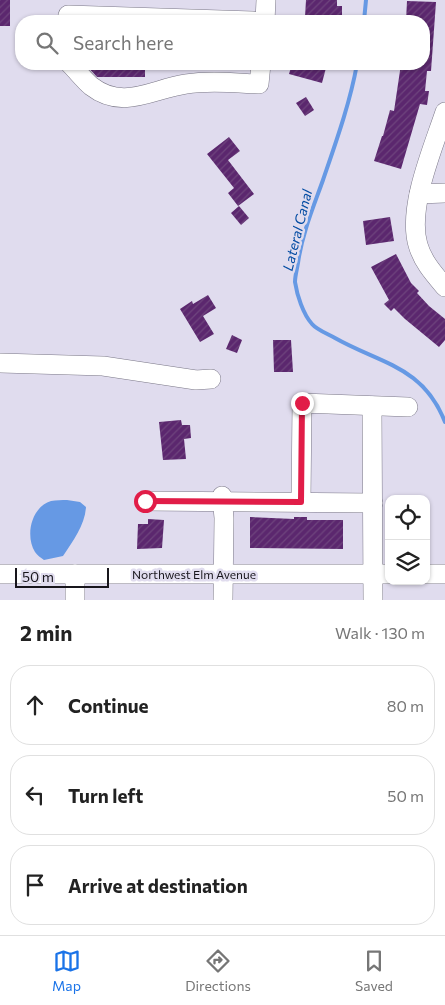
<!DOCTYPE html>
<html lang="en">
<head>
<meta charset="utf-8">
<style>
  body { margin:0; font-family:Commissioner,sans-serif; background:#f2f2f2; color:#222 }
  .controls { position:absolute; right:15px; bottom:15px; display:grid; overflow:hidden; border-radius:10px; box-shadow:0 1px 4px #0004 }
  .controls button { width:45px; height:45px; display:grid; place-items:center; padding:0; border:0; border-bottom:1px solid #e0e0e0; background:#fff; color:#222; font:25px sans-serif }
  .scale { position:absolute; left:15px; bottom:12px; width:94px; box-sizing:border-box; padding-left:5px; border:2px solid #18161c; border-top:0; font-size:14px; line-height:18px; white-space:nowrap; color:#18161c; -webkit-text-stroke:4px #e0dcee; paint-order:stroke }
  .stop { position:absolute; width:15px; height:15px; margin:-11px; border:4px solid #e11d48; border-radius:50%; background:#fff }
  .stop.end { background:#e11d48; border-color:#fff; box-shadow:0 1px 5px #0008 }
  .list { margin:0; padding:0; list-style:none }
  h2 { display:flex; justify-content:space-between; align-items:center; height:65px; margin:0; padding:0 20px; font-size:21px }
  h2 small { font-size:16px; font-weight:400; color:#767676 }
  .list li { display:grid; grid-template-columns:32px 1fr auto; gap:15px; align-items:center; box-sizing:border-box; height:80px; margin:0 10px 10px; padding:0 10px; border:1px solid #e0e0e0; border-radius:20px }
  .list b { display:block; font-size:19px; white-space:nowrap }
  .list em { font-size:16px; font-style:normal; color:#767676 }
  .icon { flex:none; width:28px; height:28px; fill:none; stroke:currentColor; stroke-width:2; stroke-linecap:round; stroke-linejoin:round }
  .map { position:relative; flex:none; width:445px; height:600px; overflow:hidden }
  .search { position:absolute; background:#fff; box-shadow:0 1px 4px #0004; left:15px; right:15px; top:15px; height:55px; display:flex; align-items:center; gap:12px; box-sizing:border-box; padding:0 18px; border-radius:20px; color:#767676; font-size:19px }
  .sheet { height:335px; background:#fff }
  nav { display:flex; justify-content:space-around; align-items:center; box-sizing:border-box; height:70px; border-top:1px solid #e0e0e0; background:#fff; font-size:14px; color:#767676 }
  nav a { display:grid; justify-items:center; gap:2px }
  nav .on { color:#1a73e8 }
  .map>svg:first-child { display:block }
  .water { fill:#6699e4 }
  .lines { fill:none; stroke-linecap:round; stroke-linejoin:round }
  .stream { stroke:#6699e4; stroke-width:4 }
  .building { fill:url(#building-hatch) }
  .minor-casing { stroke:#7a7787; stroke-width:20 }
  .minor { stroke:#fff; stroke-width:19 }
  .route { stroke:#e11d48; stroke-width:6 }
  .labels { text-anchor:middle; dominant-baseline:central; stroke-width:5; stroke-linejoin:round; paint-order:stroke }
  .street-label { font-size:12px; fill:#18161c; stroke:#e0dcee }
  .water-label { font-size:14px; font-style:italic; fill:#044ca3; stroke:#e0dcee }
</style>
</head>
<body>
<div class="map">
<svg width="445" height="600" viewBox="0 0 445 600">
  <defs>
    <pattern id="building-hatch" width="6" height="6" patternUnits="userSpaceOnUse" patternTransform="scale(1.25)"><rect width="6" height="6" fill="#5b276e"/><path d="M-1 1l2-2M0 6l6-6M5 7l2-2" fill="none" stroke="#6e447d"/></pattern>
  </defs>
  <rect width="100%" height="100%" fill="#e0dcee"/>
  <path class="water" d="M67 500 80 502 86 507C85 525 73 541 63 556L44 560C41 558 37 555 35 552 25 536 31 507 51 501 56 500 62 500 67 500Z"/>
  <g class="lines">
    <g class="stream">
      <path d="M364 21 366 0"/>
      <path d="M357 64C350 103 336 142 323 180 313 208 302 234 298 263 297 269 295 276 295 282 297 295 303 314 312 324 317 330 328 334 335 338 381 364 423 366 445 422"/>
    </g>
  </g>
  <g class="building">
    <rect x="0" y="0" width="10" height="26"/>
    <path d="M306 0H337V6H342V18L305 17Z"/>
    <path d="M407 1 436 2 431 71H427L425 91H429L427 105 420 104 401 169 374 161 382 136H383L390 110 394 111 401 64H424V21H406Z"/>
    <path d="M85 64H145V77H97Z"/>
    <path d="M292 64H327L322 83 289 74Z"/>
    <path d="M306 97 314 110 305 116 296 103Z"/>
    <path d="M229 137 240 151 228 160 254 194 238 206 228 193 234 188 207 154Z"/>
    <path d="M239 206 249 218 241 225 231 213Z"/>
    <path d="M390 217 394 241 366 245 363 221Z"/>
    <path d="M396 254 411 283 419 291 417 293 429 306 445 319V340L439 347 405 319 394 308 391 311 384 304 389 300 371 267Z"/>
    <path d="M208 295 216 308 203 316 214 334 200 342 180 309 192 301 193 304Z"/>
    <path d="M232 335 242 340 237 353 226 349Z"/>
    <path d="M273 340H291L293 372H274Z"/>
    <path d="M181 420 182 425H190L191 438 184 439 186 459 163 460 159 422Z"/>
    <path d="M250 517 294 519V517H307V520H343V549L250 548Z"/>
    <path d="M148 519 164 520 162 548 137 549 138 524H148Z"/>
  </g>
  <g class="lines">
    <defs>
      <g id="minor">
        <path d="M67 21 68 15 253 21"/>
        <path d="M265 21 266 0"/>
        <path d="M70 64C77 71 84 80 91 86 123 111 152 89 186 84 210 80 235 83 259 84L261 64"/>
        <path d="M445 112C433 148 407 208 418 245 423 262 434 274 445 287"/>
        <path d="M419 194 445 193"/>
        <path d="M0 363 103 366 196 380 211 379"/>
        <path d="M372 406 373 600"/>
        <path d="M222 496 224 518 223 600"/>
        <path d="M145 501 373 503"/>
        <path d="M301 502 302 403 408 407"/>
        <path d="M0 574H389"/>
        <path d="M426 574H445"/>
        <path d="M75 600V574"/>
      </g>
    </defs>
    <use href="#minor" class="minor-casing"/>
    <use href="#minor" class="minor"/>
  </g>
  <g class="lines">
    <path class="route" d="M145 501 301 502 302 403"/>
  </g>
  <g class="labels">
    <g class="street-label">
      <text x="194" y="574">Northwest Elm Avenue</text>
    </g>
    <g class="water-label">
      <text transform="translate(297 230) rotate(-76)">Lateral Canal</text>
    </g>
  </g>
</svg>
<div class="controls">
<button><svg class="icon" aria-label="locate" viewBox="0 0 24 24"><circle cx="12" cy="12" r="6"/><path d="M12 2v4M12 18v4M2 12h4M18 12h4"/></svg></button>
<button><svg class="icon" aria-label="layers" viewBox="0 0 24 24"><path d="M12 4l9 5-9 5-9-5zM3 14l9 5 9-5"/></svg></button>
</div>
<div class="scale">50 m</div>
<div class="stop" style="left:145px;top:501px"></div>
<div class="stop end" style="left:302px;top:403px"></div>
<div class="search"><svg class="icon" aria-label="search" viewBox="0 0 24 24"><circle cx="10" cy="10" r="6"/><path d="M15 15l6 6"/></svg>Search here</div>
</div>
<section class="sheet">
<h2>2 min<small>Walk · 130 m</small></h2>
<ul class="list">
<li><svg class="icon" aria-label="ahead" viewBox="0 0 24 24"><path d="M12 20V5M6 11l6-6 6 6"/></svg><div><b>Continue</b></div><em>80 m</em></li>
<li><svg class="icon" aria-label="left" viewBox="0 0 24 24"><path d="M17 20v-9H6M10 6l-5 5 5 5"/></svg><div><b>Turn left</b></div><em>50 m</em></li>
<li><svg class="icon" aria-label="arrive" viewBox="0 0 24 24"><path d="M6 21V4h12l-3 4 3 4H6"/></svg><div><b>Arrive at destination</b></div></li>
</ul>
</section>
<nav>
<a class="on"><svg class="icon" aria-label="map" viewBox="0 0 24 24"><path d="M3 6l6-2 6 2 6-2v14l-6 2-6-2-6 2zM9 4v14M15 6v14"/></svg>Map</a>
<a><svg class="icon" aria-label="directions" viewBox="0 0 24 24"><path d="M12 3l9 9-9 9-9-9zM9 14v-3h6M13 9l2 2-2 2"/></svg>Directions</a>
<a><svg class="icon" aria-label="saved" viewBox="0 0 24 24"><path d="M7 4h10v16l-5-4-5 4z"/></svg>Saved</a>
</nav>
</body>
</html>
